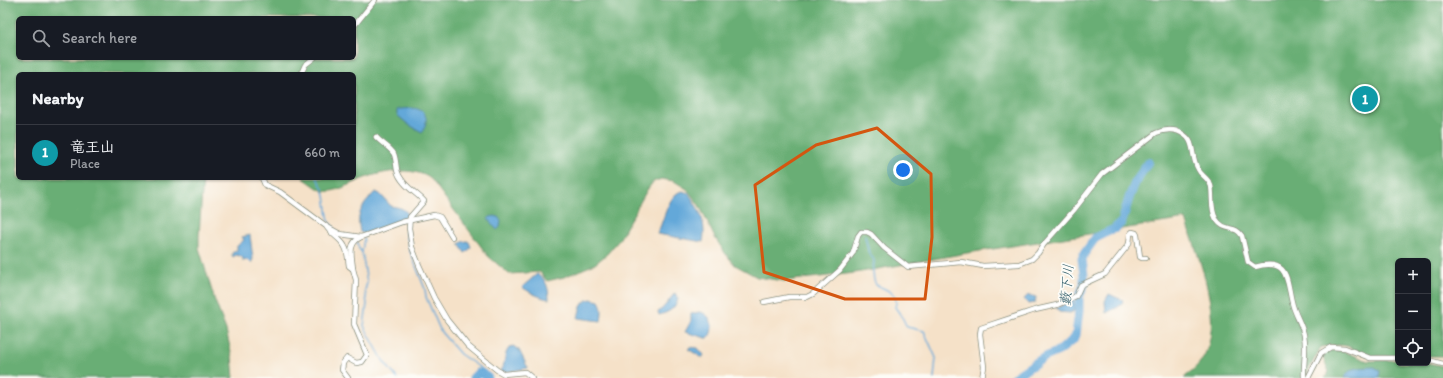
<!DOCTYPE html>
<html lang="en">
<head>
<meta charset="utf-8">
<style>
  body { margin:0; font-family:Itim,"Klee One",sans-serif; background:#242831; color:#f1f3f6 }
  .controls { position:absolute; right:12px; bottom:12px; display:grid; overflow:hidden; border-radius:6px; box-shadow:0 1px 3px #0004 }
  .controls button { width:36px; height:36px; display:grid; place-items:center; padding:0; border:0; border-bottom:1px solid #363941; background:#171b24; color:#f1f3f6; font:20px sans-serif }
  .you { position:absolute; left:903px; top:170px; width:14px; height:14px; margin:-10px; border:3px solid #fff; border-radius:50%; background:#1a73e8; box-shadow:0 0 0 6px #1a73e833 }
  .badge { display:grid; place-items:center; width:26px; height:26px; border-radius:50%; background:#2563eb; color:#fff; font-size:13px; font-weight:700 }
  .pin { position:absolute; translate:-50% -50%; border:2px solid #fff; box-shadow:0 1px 4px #0006 }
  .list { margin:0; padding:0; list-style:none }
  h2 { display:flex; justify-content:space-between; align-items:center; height:52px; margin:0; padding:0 16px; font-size:17px }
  h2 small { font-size:13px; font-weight:400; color:#9ea1a6 }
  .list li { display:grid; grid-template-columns:26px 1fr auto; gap:12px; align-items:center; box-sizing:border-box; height:56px; padding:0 16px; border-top:1px solid #363941 }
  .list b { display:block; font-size:15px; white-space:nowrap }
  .list p { margin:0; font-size:13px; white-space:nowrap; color:#9ea1a6 }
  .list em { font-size:13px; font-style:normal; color:#9ea1a6 }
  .icon { flex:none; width:22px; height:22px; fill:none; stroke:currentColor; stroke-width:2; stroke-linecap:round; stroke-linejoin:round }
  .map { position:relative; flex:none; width:1443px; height:378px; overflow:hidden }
  .search { position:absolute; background:#171b24; box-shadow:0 1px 3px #0004; left:16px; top:16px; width:340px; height:44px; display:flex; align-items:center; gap:10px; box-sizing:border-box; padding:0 14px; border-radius:6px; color:#9ea1a6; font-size:15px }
  .panel { position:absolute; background:#171b24; box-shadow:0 1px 3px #0004; left:16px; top:72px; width:340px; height:108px; border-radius:6px }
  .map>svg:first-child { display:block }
  .forest { fill:#69ae74; stroke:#447654; fill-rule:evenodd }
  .water { fill:#64a8d9; stroke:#427286 }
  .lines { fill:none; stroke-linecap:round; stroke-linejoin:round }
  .stream { stroke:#64a8d9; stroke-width:1.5 }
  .river { stroke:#64a8d9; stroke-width:9 }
  .minor-casing { stroke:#8a8f7e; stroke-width:6 }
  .minor { stroke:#fff; stroke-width:4.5 }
  .marked { fill:none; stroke:#d45610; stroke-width:3; stroke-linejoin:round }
  .labels { text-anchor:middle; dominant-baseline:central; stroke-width:3.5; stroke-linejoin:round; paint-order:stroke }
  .water-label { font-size:14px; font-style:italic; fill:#37626e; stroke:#fdfcf7 }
</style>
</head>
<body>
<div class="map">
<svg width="1443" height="378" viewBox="0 0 1443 378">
  <rect width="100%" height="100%" fill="#fdfcf7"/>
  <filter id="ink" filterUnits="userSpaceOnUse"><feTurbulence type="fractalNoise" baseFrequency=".025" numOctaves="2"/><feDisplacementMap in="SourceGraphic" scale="8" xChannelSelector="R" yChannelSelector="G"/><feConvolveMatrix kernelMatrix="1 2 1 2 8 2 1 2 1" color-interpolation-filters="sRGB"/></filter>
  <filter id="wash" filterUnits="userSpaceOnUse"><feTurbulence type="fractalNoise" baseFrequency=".012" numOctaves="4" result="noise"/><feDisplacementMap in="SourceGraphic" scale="16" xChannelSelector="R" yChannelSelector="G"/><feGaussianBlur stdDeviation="0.9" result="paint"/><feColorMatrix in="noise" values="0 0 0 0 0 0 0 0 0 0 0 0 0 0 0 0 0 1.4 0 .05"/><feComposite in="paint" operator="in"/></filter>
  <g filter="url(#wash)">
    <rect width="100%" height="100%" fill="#f5e1c8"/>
    <g class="forest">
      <path d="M0 0H1443V356H1428V261H1398V356H1369L1347 346 1338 345 1321 347 1304 378H1184C1190 372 1197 367 1201 361 1227 323 1198 258 1186 219L967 253 855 273 784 281 757 277 735 265 725 253 714 236 699 205 687 189 674 181 661 179 653 182 647 190 619 240 607 254 595 264 564 277 547 281 540 272 509 274 488 256 431 179C413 165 379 172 360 180 350 184 335 193 324 191 317 189 310 182 303 178H354V74H18V178H203L199 235V248L215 301 226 330 232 356 234 378H0ZM18 18H354V58H18Z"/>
      <path d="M1331 350 1343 351 1368 361 1398 360V363H1428L1443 366V378H1325L1329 372 1322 355Z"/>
    </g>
    <g class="water">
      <path d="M413 108C428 110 429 121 422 132L409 125 397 115V110L400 109Z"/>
      <path d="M682 191C689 192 691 197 694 202 702 214 706 227 703 242L657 234C664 221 668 194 682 191Z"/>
      <path d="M376 192 380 194 391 206C399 208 403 207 408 214L407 217 403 220 364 234 360 232C357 217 359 210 369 199 371 196 372 194 376 192Z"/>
      <path d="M495 216 498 217 501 221 500 227 497 230 488 219 490 217Z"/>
      <path d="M250 235 253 259 251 263 248 260 243 261V258L240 256 236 255 233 257 232 255V253L237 250V246L244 240 242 237Z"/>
      <path d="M467 241 469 242 471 247 468 251 465 253 459 244 462 242Z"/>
      <path d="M537 274C546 278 549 289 549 299 540 298 529 292 522 287Z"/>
      <path d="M675 293 678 299C675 309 669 312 659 315L658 312 663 308Z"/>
      <path d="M1109 294 1122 300 1123 303 1118 307 1106 313 1105 301Z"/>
      <path d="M1028 295 1036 297 1035 303 1028 304 1024 299Z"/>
      <path d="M591 299 599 301C603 307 602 315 601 321L578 318C580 309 581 301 591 299Z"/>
      <path d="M1073 300 1075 308 1074 311 1070 313 1059 312 1056 308Z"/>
      <path d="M699 312C711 313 716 329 708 338H706L685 332 691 321V314Z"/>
      <path d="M513 346 519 350 528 368 506 372 501 371C506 363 503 354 510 347Z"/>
      <path d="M690 347 698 348 704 355 702 358 701 357 688 349Z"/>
      <path d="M1374 367 1380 370 1379 378H1344C1350 366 1362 368 1374 367Z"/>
    </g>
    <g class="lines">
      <g class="stream">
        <path d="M317 178C319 182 323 187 324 192 328 203 325 220 334 228"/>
        <path d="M406 232 410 251 425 289 426 297 441 332 460 354 485 371 486 376"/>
        <path d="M865 236 869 254C878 262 872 263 873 272 873 276 874 281 876 285 886 289 900 294 895 307L902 317 907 327 924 331 936 358 934 378"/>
        <path d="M364 238 362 252 367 283 365 290 367 304 364 326 384 362 397 378"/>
        <path d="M357 242 359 249 362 252"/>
      </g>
      <g class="river">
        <path d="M473 378 478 373H481L488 378"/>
        <path d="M1013 378 1043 358 1059 351 1074 339 1076 335 1079 311V297L1084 285V276L1082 259 1084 254 1096 237 1114 229 1122 222 1129 198 1135 183 1148 162"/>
      </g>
    </g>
  </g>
  <g filter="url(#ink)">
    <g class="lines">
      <defs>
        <g id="minor">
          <path d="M354 26 375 0"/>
          <path d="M301 74 305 65 314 58"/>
          <path d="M376 137C381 143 391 148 394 154 396 159 396 165 397 170 400 183 415 192 424 201L410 217 409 228 412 247 419 265 434 298 447 320 468 346 497 370 504 374 525 372 532 378"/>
          <path d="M262 178 265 185 280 192 326 226C330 234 341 238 345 247 348 252 348 260 349 266L353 269 356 280 354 324 367 355 362 362 356 363 347 358 343 363 342 370 348 378"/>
          <path d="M329 228 340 234 361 237 402 222 434 215 440 217 452 237"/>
          <path d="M353 269C352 256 347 244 361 237"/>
          <path d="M764 302 789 297H807L813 294 840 270 853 253 858 236 861 232H867L871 234 884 248 908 267 961 262 983 266 1019 264 1032 259 1038 253 1044 244 1074 210 1102 174 1156 133C1163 130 1170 129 1177 131 1198 139 1189 153 1198 169 1201 176 1208 177 1211 186 1213 196 1210 209 1216 219 1225 233 1235 224 1242 236L1248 262 1255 267C1291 257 1286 282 1293 306 1296 316 1302 325 1304 335 1307 349 1303 364 1304 378"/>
          <path d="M1428 360 1443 364"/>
          <path d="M982 378 984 367 980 334 981 328 1035 310 1057 305 1076 296 1081 285 1105 274 1129 244 1130 234 1132 232 1136 233 1137 235 1140 257 1142 258H1146"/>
          <path d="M1308 378 1321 353 1331 347 1345 348 1370 358H1398"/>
        </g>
      </defs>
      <use href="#minor" class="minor-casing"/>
      <use href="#minor" class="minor"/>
    </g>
  </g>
  <path class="marked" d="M877 128 931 174 932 237 925 299H845L764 272 755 185 816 145Z"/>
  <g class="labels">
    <g class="water-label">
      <text transform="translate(1067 285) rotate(-85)">藪下川</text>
    </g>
  </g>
</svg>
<div class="controls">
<button>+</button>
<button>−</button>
<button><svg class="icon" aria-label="locate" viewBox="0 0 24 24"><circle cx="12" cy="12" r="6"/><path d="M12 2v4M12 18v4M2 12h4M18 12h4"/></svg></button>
</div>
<div class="you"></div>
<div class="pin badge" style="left:1365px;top:99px;background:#0f9aa8">1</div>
<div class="search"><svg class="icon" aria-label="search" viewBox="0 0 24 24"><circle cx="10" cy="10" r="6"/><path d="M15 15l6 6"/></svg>Search here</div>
<section class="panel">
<h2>Nearby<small></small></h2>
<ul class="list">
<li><span class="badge" style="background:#0f9aa8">1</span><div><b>竜王山</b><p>Place</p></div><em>660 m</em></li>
</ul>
</section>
</div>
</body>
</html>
